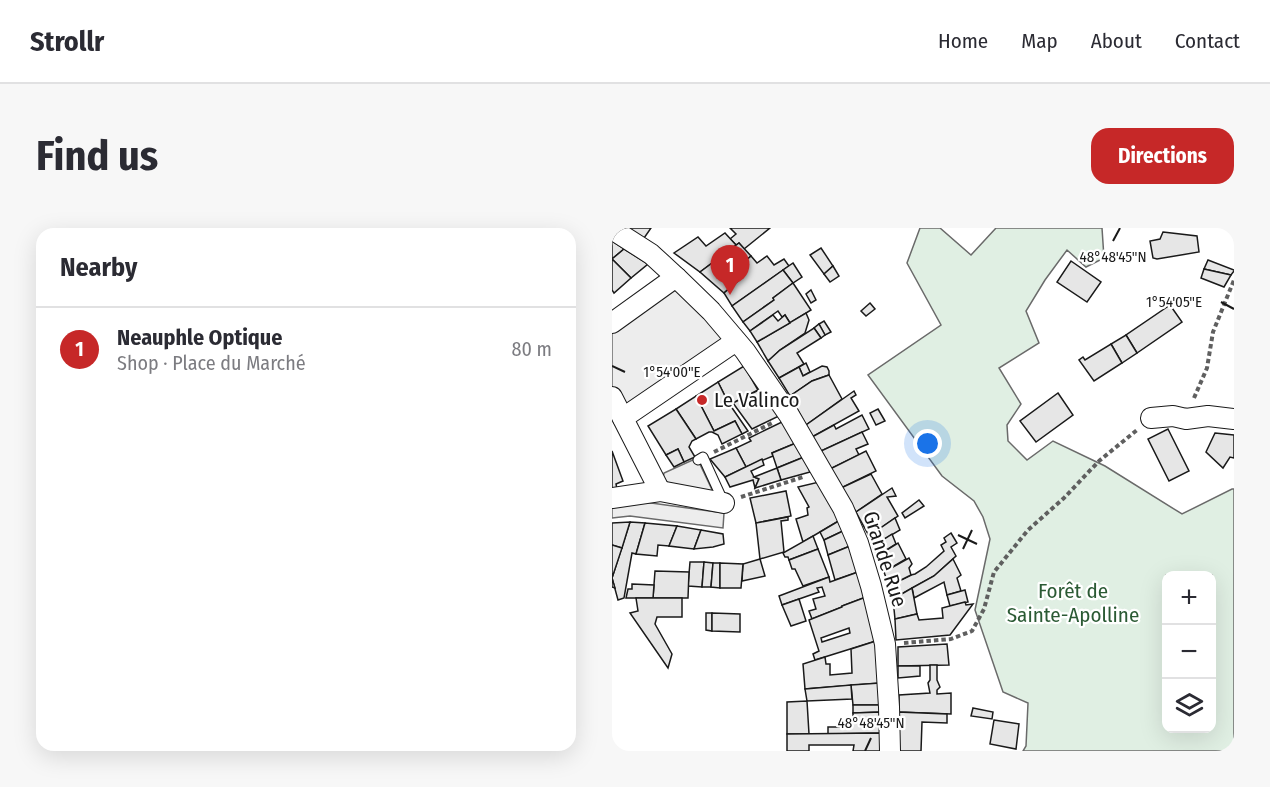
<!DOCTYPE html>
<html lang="en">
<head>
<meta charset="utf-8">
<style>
  body { margin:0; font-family:"Fira Sans Condensed",sans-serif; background:#f7f7f7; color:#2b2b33 }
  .controls { position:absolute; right:18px; bottom:18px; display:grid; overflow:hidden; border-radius:12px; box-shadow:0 6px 24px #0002 }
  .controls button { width:54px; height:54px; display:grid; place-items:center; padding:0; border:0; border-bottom:2px solid #e1e1e2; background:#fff; color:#2b2b33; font:30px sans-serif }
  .you { position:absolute; left:316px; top:216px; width:21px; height:21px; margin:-15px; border:4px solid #fff; border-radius:50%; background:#1a73e8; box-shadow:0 0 0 9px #1a73e833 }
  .badge { display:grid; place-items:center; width:39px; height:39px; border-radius:50%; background:#c62828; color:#fff; font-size:20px; font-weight:700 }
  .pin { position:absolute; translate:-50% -50px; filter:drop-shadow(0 2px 3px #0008) }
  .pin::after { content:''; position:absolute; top:32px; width:21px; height:18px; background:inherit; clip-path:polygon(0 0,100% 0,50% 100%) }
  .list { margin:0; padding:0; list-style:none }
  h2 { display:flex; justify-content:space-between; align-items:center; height:78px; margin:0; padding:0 24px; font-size:26px }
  h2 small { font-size:20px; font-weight:400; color:#7c7c81 }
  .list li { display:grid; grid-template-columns:39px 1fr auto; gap:18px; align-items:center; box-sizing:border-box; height:84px; padding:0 24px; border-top:2px solid #e1e1e2 }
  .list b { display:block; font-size:22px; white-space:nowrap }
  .list p { margin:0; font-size:20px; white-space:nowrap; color:#7c7c81 }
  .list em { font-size:20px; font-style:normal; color:#7c7c81 }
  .icon { flex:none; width:33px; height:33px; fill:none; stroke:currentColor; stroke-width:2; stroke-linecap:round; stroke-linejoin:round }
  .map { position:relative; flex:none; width:622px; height:523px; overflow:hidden; border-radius:18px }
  header { display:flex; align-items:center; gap:36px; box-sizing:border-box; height:84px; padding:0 30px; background:#fff; border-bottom:2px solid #e1e1e2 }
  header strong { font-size:28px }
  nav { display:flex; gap:33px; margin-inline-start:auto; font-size:21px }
  .intro { display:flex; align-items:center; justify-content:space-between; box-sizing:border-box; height:144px; padding:0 36px }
  h1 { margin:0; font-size:42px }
  .button { padding:15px 27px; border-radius:18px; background:#c62828; color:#fff; font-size:21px; font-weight:700 }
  main { display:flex; gap:36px; padding:0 36px }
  aside { flex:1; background:#fff; border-radius:18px; box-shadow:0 6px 24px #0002 }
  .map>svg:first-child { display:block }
  .green { fill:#e0efe3; stroke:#6a6a6a; stroke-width:1.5; fill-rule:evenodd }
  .parking { fill:#ededed; stroke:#6a6a6a; stroke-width:1.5 }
  .building { fill:#e6e6e6; stroke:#1a1a1a; stroke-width:1.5; fill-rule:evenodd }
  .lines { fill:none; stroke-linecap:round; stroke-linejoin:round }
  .lane-casing { stroke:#1a1a1a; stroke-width:11 }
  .street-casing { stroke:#1a1a1a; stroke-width:22 }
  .path { stroke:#5f5f5f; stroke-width:4; stroke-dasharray:4.5 3; stroke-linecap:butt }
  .lane { stroke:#fff; stroke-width:9 }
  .street { stroke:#fff; stroke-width:20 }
  .ticks { fill:none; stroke:#1a1a1a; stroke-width:2 }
  .poi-dot { fill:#c62828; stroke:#fff; stroke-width:2 }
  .labels { text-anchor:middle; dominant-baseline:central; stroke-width:4.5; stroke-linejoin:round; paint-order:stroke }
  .poi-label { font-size:21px; fill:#1a1a1a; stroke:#fff; text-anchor:start }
  .street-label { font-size:21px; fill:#1a1a1a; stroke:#fff }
  .park-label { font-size:21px; fill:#2b5a34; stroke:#fff }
  .ticks-label { font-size:15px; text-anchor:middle; fill:#1a1a1a; stroke:#fff; stroke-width:4.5; stroke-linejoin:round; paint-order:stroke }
</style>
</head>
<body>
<header>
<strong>Strollr</strong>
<nav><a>Home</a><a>Map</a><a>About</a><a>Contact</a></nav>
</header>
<div class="intro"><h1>Find us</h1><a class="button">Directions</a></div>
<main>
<aside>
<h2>Nearby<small></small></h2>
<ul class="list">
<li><span class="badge">1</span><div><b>Neauphle Optique</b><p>Shop · Place du Marché</p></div><em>80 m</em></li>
</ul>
</aside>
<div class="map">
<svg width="622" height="523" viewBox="0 0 622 523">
  <rect width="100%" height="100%" fill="#fff"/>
  <path class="green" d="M308 0H328L359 27 384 0H490L492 30 474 39 455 22 433 52 414 83 427 115 387 140 409 176 395 197 396 213 415 232 441 213 493 238 570 286 620 261H622V523H411L414 518 416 475 391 464 363 382 378 311 371 289 362 273 330 248 256 147 329 97 295 35ZM600 347V500H554V347Z"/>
  <g class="parking">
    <path d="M64 49 124 113 11 190 0 169V95Z"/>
    <path d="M85 230 102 266 49 259 52 245Z"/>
    <path d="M32 274 112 285 111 300 18 288 0 290V279Z"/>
  </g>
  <g class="building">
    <path d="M11 0H39L30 13Z"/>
    <path d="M118 0H158L132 21 127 15 124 17 118 11 124 6Z"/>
    <path d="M551 4 585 8 587 24 545 31 541 30 538 13 548 11Z"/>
    <path d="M113 5 124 17 88 44 62 25 86 9 94 18Z"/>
    <path d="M0 13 12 21 0 31Z"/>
    <path d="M127 15 139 28 121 44 126 53 112 65 88 44Z"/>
    <path d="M209 20 221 38 212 46 198 27Z"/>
    <path d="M12 21 36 36 19 50 0 31Z"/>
    <path d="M139 28 145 35 155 28 162 37 172 31 177 38 120 78 112 65 126 53 121 44Z"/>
    <path d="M0 31 19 50 2 65 0 62Z"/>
    <path d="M596 32 622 42V43L619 47 592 41Z"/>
    <path d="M459 33 489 54 475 74 445 54Z"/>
    <path d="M181 35 190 49 181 55 171 42Z"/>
    <path d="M221 38 227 48 218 54 212 46Z"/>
    <path d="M592 41 619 47 612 59 589 50Z"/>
    <path d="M171 42 181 55 161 70 162 72 131 94 120 78Z"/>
    <path d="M181 55 199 82 178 95 173 87 170 89 166 83 138 103 131 94 162 72 161 70Z"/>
    <path d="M199 62 204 72 199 75 194 66Z"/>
    <path d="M258 75 263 81 254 88 249 83Z"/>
    <path d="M558 77 570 94 525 125 514 107Z"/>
    <path d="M194 85 197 92 193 105 168 122 156 133 145 114Z"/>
    <path d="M161 87 166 93 173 87 178 95 145 114 138 103Z"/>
    <path d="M212 93 219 104 213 107 207 96Z"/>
    <path d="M207 96 213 107 209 110 202 100Z"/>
    <path d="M202 100 209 110 185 125 192 136 167 150 156 133 168 122Z"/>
    <path d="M514 107 525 125 510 135 499 116Z"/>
    <path d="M499 116 510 135 482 153 467 132 471 129 473 132Z"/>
    <path d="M194 135 198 144 191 148 187 139Z"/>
    <path d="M132 138 146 162 121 175 119 172 116 174 106 154Z"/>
    <path d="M210 138 215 139 217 143V147L200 153 178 168 167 150 187 139 191 148Z"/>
    <path d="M217 147 230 171 194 197 178 168 200 153Z"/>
    <path d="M106 154 116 174 136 203 130 206 123 193 102 203 84 168Z"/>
    <path d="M153 159 169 187 140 201 121 175Z"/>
    <path d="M242 163 244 167 239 170 247 183 200 209 194 197Z"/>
    <path d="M446 165 461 187 424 214 408 193Z"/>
    <path d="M84 168 102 203 123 193 130 206 110 216 106 207 100 204H97L84 211 64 181Z"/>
    <path d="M64 181 84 211 80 213 77 219 83 229 72 234 66 221 54 227 36 198Z"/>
    <path d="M266 181 273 193 264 197 258 185Z"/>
    <path d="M250 187 257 201 209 223 200 209 222 197 224 201Z"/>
    <path d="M172 193 184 215 160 225 161 228 134 239 124 220 139 213 137 210Z"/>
    <path d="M556 201 577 243 557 253 536 211Z"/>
    <path d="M250 204 256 216 244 221 247 227 218 241 209 223Z"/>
    <path d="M603 205 622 207V230L618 229 611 240 594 224Z"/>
    <path d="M184 215 192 229 165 240 160 225Z"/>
    <path d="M124 220 134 239 113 249 98 231Z"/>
    <path d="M66 221 72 234 62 239 54 227Z"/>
    <path d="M0 223 11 253 4 256 5 261 0 262Z"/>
    <path d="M254 223 264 243 229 260 218 241Z"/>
    <path d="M192 229 198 244 169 252 165 240Z"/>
    <path d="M150 231 152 237 139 243 142 249 147 251 143 260 141 252 118 259 113 249Z"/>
    <path d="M165 240 169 252 143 260 147 251 142 249Z"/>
    <path d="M259 246 270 266 244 284 229 260Z"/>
    <path d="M207 254 230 291 191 314 184 291 196 287 195 280 197 279 186 259Z"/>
    <path d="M280 260 284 268 275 269 286 288 257 308 244 284Z"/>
    <path d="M174 263 179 288 144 295 138 270Z"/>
    <path d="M307 272 312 278 293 290 290 285Z"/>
    <path d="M176 289V292L169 293 172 324 148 331 144 295Z"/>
    <path d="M283 290 288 302 261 318 257 308Z"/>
    <path d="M230 291 233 302 212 312 208 304Z"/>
    <path d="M18 294 33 295 24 326 20 325 12 370 6 372 0 350Z"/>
    <path d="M18 294 10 320 0 317V295Z"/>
    <path d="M33 295 65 298 57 318 46 317 45 328 24 326Z"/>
    <path d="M65 298 89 302 82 321 57 318Z"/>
    <path d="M89 302 111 306 112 316 101 319 82 321Z"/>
    <path d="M233 302 238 318 216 327 212 312Z"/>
    <path d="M339 305 345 315 339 319 344 328 322 348 281 371 277 358 299 347 303 346 314 339 332 323 329 317 334 314 332 310Z"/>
    <path d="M280 306 284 316 265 328 261 318Z"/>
    <path d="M201 308 206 321 177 332 176 329H173L171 325Z"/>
    <path d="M286 315 294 331 272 344 265 328Z"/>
    <path d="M0 317 10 320 0 350 3 360 0 359Z"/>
    <path d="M238 318 246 344 223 352 216 327Z"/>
    <path d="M206 321 217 349 191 358 183 341H180L177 332Z"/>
    <path d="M297 330 300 336 297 340 299 347 277 358 272 344Z"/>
    <path d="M148 331 153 348 130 353 131 336Z"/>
    <path d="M341 331 349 347 345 350 349 363 335 367 332 354 302 370 300 360 322 348Z"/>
    <path d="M78 334H92L90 359 76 358Z"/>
    <path d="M92 334 101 335 99 359H90Z"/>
    <path d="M101 335H108V360L99 359Z"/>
    <path d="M108 335 131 336 129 360H108Z"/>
    <path d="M43 343 77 344 76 370H41Z"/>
    <path d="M246 344 254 369 230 378V379L200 391 197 383 204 381 201 371 213 368 210 359 205 360 207 364 170 377 167 368 217 349 218 354Z"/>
    <path d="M20 356 42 357 41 370H14L16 361H20Z"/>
    <path d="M300 360 305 386 283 391 281 371Z"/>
    <path d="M353 362 356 374 338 378 335 367Z"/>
    <path d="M254 369 267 412 203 432 201 426 207 423 197 392 230 379V378ZM237 400 238 405 210 414 209 410Z"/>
    <path d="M24 370H70V389H45L43 396 60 426 56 440 18 385 26 383Z"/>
    <path d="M187 371 194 393 179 398 170 377Z"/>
    <path d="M353 374 354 377 361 376 338 407 284 412 283 391 305 386 307 392 331 390 330 380Z"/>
    <path d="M94 385H100V403L94 402Z"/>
    <path d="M100 385 128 386V404L100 403Z"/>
    <path d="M267 412 268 455 193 461 191 436 213 429 214 436H218V447L240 445 239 421Z"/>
    <path d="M335 416 337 437 286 438V419Z"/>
    <path d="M318 437H325V452L328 459 325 462V466L339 465V486L287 484V467L318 465 316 455 318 452Z"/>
    <path d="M286 438H308V448L286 450Z"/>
    <path d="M268 455 269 477H241L239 457Z"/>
    <path d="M239 457 240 471 195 473 193 461Z"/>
    <path d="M195 473 197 506H175V474Z"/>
    <path d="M241 477H269V484L241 485Z"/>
    <path d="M361 480 381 484 380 491 359 488Z"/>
    <path d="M269 484V505L216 506V499H239V491L241 492V485Z"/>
    <path d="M285 484 335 486V495L310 494 309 523H284Z"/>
    <path d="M382 492 407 496 404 521 378 516Z"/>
    <path d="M269 505 270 523H241L242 517H197V523H175V506Z"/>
  </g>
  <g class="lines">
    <defs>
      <path id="lane" d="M86 232 91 229 112 275"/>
      <g id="street">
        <path d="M0 1 39 26 64 49 99 83 133 123 177 187 231 280 246 315 259 358 273 416 277 479 278 523"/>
        <path d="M0 95 64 49"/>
        <path d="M0 169 48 263"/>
        <path d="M11 190 124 113"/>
        <path d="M539 190 561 188 574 191 596 188 622 191"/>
        <path d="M0 270 48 263 112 275"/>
      </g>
    </defs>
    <use href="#lane" class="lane-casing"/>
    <use href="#street" class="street-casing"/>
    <g class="path">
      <path d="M582 170 595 140 601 104 622 52"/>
      <path d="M102 224 160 195"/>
      <path d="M129 269 191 249"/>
      <path d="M292 415 339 411 360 403 372 381 382 344 416 302 452 270 487 233 525 202"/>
    </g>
    <use href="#lane" class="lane"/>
    <use href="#street" class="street"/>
  </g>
  <path class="ticks" d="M501 13 508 0M609 74 622 81M0 138 13 144M346 307 365 316M351 321 360 302M253 523 259 510"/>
  <circle class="poi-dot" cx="90" cy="172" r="6"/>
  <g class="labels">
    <g class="poi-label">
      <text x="102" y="172">Le Valinco</text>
    </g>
    <g class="street-label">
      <text transform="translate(273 331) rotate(72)">Grande Rue</text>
    </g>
    <g class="park-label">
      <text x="461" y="363">Forêt de<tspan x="461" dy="24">Sainte-Apolline</tspan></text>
    </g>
  </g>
  <g class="ticks-label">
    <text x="501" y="34">48°48'45"N</text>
    <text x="562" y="79">1°54'05"E</text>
    <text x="60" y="149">1°54'00"E</text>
    <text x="259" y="500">48°48'45"N</text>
  </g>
</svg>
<div class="controls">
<button>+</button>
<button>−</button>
<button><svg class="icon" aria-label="layers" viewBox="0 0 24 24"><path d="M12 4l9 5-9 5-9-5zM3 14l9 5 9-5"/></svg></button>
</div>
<div class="you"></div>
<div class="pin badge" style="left:118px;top:67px">1</div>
</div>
</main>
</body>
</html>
